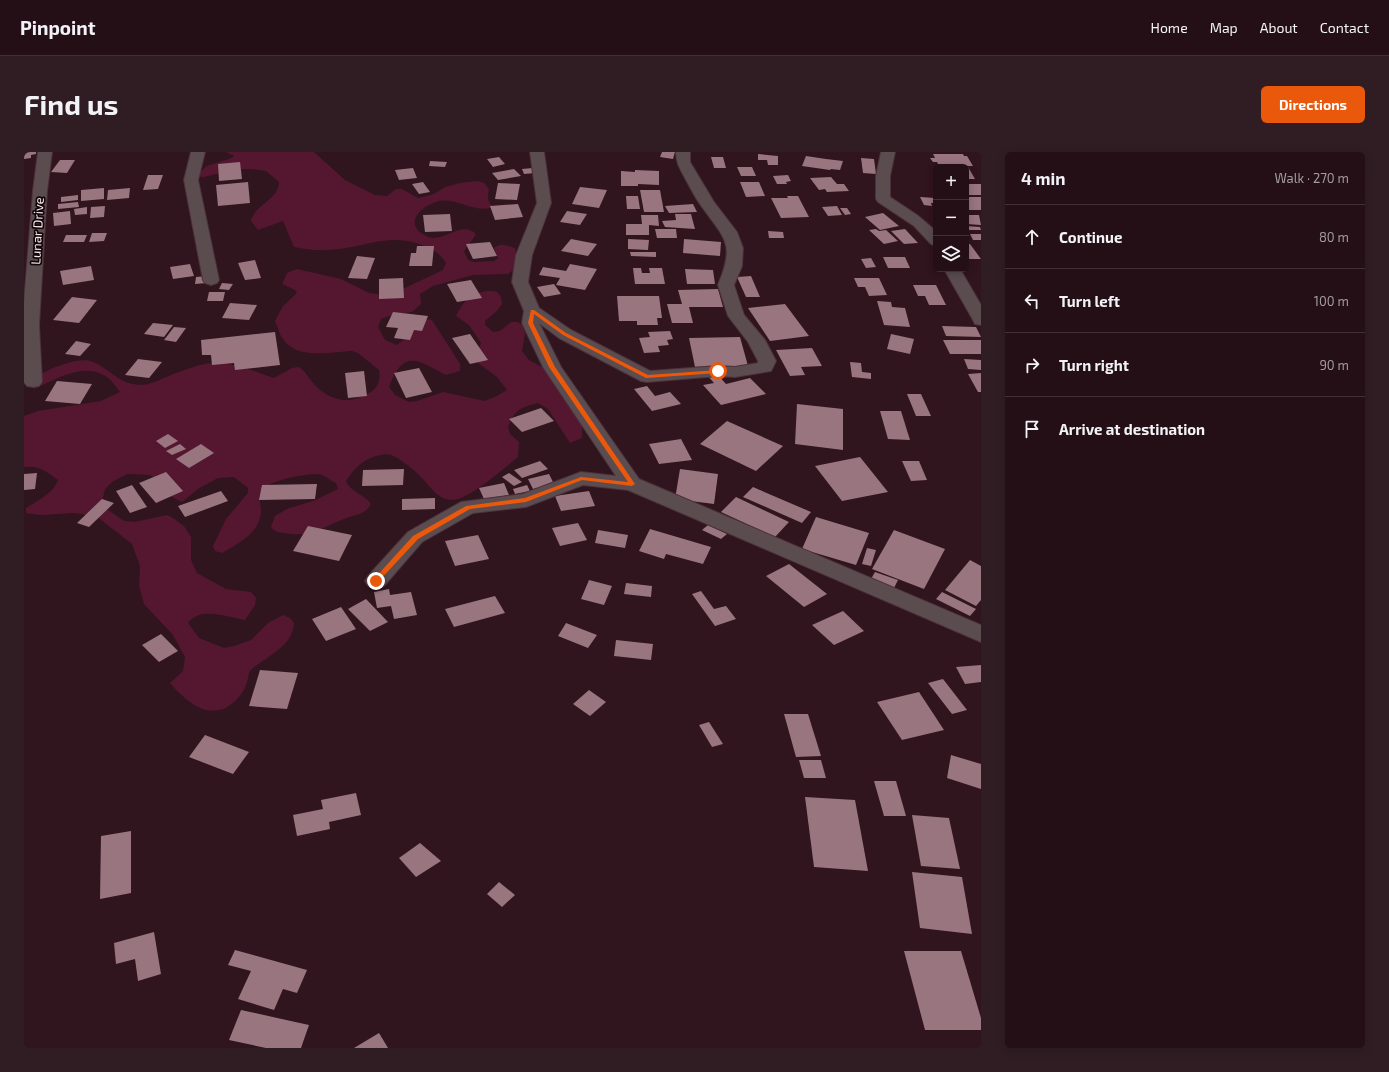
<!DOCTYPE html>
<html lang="en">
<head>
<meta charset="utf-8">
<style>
  body { margin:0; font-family:"Exo 2",sans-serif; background:#301d23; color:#f1f3f6 }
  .controls { position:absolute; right:12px; top:12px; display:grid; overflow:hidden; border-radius:6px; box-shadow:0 2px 10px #0003 }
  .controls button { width:36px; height:36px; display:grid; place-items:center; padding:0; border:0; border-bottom:1px solid #412f35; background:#240f16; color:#f1f3f6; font:20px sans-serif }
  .stop { position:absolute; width:12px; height:12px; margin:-9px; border:3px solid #ea580c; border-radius:50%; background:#fff }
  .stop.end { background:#ea580c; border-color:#fff; box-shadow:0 1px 4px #0008 }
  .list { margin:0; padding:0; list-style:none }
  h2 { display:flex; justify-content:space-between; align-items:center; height:52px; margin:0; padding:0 16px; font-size:17px }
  h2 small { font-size:13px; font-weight:400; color:#a39ca1 }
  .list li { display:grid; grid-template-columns:26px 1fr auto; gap:12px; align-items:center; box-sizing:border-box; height:64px; padding:0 16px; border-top:1px solid #412f35 }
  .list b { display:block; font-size:15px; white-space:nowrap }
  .list em { font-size:13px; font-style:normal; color:#a39ca1 }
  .icon { flex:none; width:22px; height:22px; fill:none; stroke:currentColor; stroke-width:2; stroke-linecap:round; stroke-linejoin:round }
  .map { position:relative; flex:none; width:957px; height:896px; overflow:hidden; border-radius:6px }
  header { display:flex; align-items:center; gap:24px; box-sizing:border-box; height:56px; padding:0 20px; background:#240f16; border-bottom:1px solid #412f35 }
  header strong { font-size:19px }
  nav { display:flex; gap:22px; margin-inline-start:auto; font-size:14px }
  .intro { display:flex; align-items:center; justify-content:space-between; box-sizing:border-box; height:96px; padding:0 24px }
  h1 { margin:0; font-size:28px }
  .button { padding:10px 18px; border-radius:6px; background:#ea580c; color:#fff; font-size:14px; font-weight:700 }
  main { display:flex; gap:24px; padding:0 24px }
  aside { flex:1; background:#240f16; border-radius:6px; box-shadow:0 2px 10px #0003 }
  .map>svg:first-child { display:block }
  .green { fill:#551730 }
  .building { fill:#997580 }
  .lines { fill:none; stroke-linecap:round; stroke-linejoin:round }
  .minor-casing { stroke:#4c313b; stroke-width:2 }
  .minor { fill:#5b4c50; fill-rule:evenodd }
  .route { fill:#ea580c }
  .labels { text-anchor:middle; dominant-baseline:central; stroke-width:3.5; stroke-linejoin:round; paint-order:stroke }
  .far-street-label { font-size:13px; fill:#fae5eb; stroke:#100508 }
</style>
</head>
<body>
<header>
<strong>Pinpoint</strong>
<nav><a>Home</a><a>Map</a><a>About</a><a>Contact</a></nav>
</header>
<div class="intro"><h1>Find us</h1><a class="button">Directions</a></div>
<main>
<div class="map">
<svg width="957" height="896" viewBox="0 0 957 896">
  <rect width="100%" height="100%" fill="#30141e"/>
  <path class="green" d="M202 0H290L321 28 351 43 363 44 372 37H378L394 46 410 42 421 35 436 31 454 29 460 31 465 37C463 45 463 49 469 55 452 62 433 45 415 49 395 54 378 74 404 85 420 91 436 69 451 81V84L440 99 444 108 450 110 470 109 474 106 470 96C477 90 483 94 491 96L494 114 484 122 449 123 409 134 396 142 397 152 388 160 368 163 357 167 354 175 361 188 373 193C376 190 380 188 383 185 391 176 395 165 408 168L436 212V219L422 223C393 208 380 196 365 235L371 243 385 250 393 249 419 240 461 249 473 244 483 238 473 225 454 211 453 202 457 191 445 173 432 164C435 157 439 151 445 146 451 141 470 135 475 142 477 145 478 149 478 152L473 159 461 169V173L469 180 476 179 487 170H494L498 173 501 181 498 199 505 208 521 217 558 271V286L546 291 524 257 514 251C496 256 491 257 484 275L486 282 495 290 494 305C479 317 451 342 434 347 416 353 405 332 394 322 389 317 374 305 367 303 362 301 357 303 352 304 338 308 330 317 322 329 326 340 340 342 347 352 340 364 331 362 320 367 297 376 287 386 260 381 254 380 251 380 247 375L251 364 263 357 289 349 314 337 312 331C307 329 303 325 298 323 287 320 247 328 239 337 233 343 237 353 237 360 236 381 213 392 198 401L191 399 189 394 202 367 224 341V336L210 325 194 326 174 337 158 350 136 339 134 329 126 323 103 322 88 330 81 337 78 350 80 355 100 369 110 370 143 363 149 366 160 374 167 385V408L173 421 202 437 227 440 232 446 231 453 221 468C203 465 176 454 164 471L175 486 200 496 210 494 227 488 244 471 259 463 266 466 270 471C269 491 251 500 236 511 233 513 228 516 226 519 224 522 224 529 222 533 221 537 217 543 214 546 190 573 164 552 146 531L159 519 161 505 149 483 120 452 115 434 116 414 108 392 72 364 50 361 17 363 2 361V356C13 349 30 341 34 328 23 320 15 313 0 315V264L14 259 77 249 96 240C92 235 87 227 81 224 59 210 31 228 10 237L5 231C15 220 55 203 69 210 88 218 95 233 118 233 127 233 143 224 152 221 164 217 175 212 188 211 206 209 232 220 250 226L268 216 275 215C283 221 283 224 289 231 296 240 310 248 321 248 329 249 338 244 345 241 354 237 357 227 355 218L334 201 328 199C307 200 272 208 259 187 255 182 254 175 251 169L259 154 273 141 271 138 258 132 263 121 273 117 317 127 345 141 361 143 368 142 419 118 422 111C416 101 409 97 398 93 362 80 339 97 304 98 292 99 281 97 270 95L259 69 234 78 227 69C231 52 254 49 255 30L242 19 228 17H212L180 25 171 24 183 14 208 6 210 4Z"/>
  <g class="building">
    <path d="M0 0H12V2L7 3V6L0 7Z"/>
    <path d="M638 0H651L649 7 636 5Z"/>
    <path d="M734 2 754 4V13H744L743 8H734Z"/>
    <path d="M909 2H939L940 4H943L949 14H915L913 10H909L906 6H911Z"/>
    <path d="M782 4 802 7 819 9 816 18 807 17 806 18 778 14Z"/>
    <path d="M475 5 481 12 469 15 463 7Z"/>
    <path d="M687 5H699L702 16H690Z"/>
    <path d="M837 6 850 7 852 22 839 21Z"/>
    <path d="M36 8H51L43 21 27 20Z"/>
    <path d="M406 9 423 10 421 15 405 14Z"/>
    <path d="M216 10 218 27 195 29 194 12Z"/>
    <path d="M713 15H728L732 24H717Z"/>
    <path d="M942 15H944L951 27H942Z"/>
    <path d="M389 16 393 26 375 28 371 18Z"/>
    <path d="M509 16 511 21 500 22 498 17Z"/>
    <path d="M490 17 497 24 474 28 468 21Z"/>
    <path d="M611 18 635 19V33L614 32V34H597V19L611 20Z"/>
    <path d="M124 23H139L134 37 119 38Z"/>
    <path d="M764 23 767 29 762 30 763 32H753L749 24Z"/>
    <path d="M807 25 813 32H820L825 39 803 40 801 37 795 38 786 26Z"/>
    <path d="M224 30 226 51 194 54 192 33Z"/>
    <path d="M399 30 406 40 395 42 388 32Z"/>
    <path d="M716 30H735L741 44 722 45Z"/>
    <path d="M474 31 496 32 493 48 471 47Z"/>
    <rect x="942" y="32" width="15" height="11"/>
    <path d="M556 35 583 38 575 56 548 52Z"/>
    <path d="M80 36V47L57 49V38Z"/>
    <path d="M106 36 105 46 83 48 84 38Z"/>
    <path d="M616 38H636L640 60H620Z"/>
    <path d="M54 43V48L37 50V45Z"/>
    <path d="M602 44H614L616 57H603Z"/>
    <path d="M763 44H774L785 65 757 66 747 46H764Z"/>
    <path d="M896 45 912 46V51H907L908 54 900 53Z"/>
    <rect x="942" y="45" width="15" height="13"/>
    <path d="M54 50 55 55 34 57V52Z"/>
    <path d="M494 52 499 65 471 68 466 54Z"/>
    <path d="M669 52 673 60 645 61 641 54Z"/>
    <path d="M81 54 80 65 66 66 67 55Z"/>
    <path d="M813 54 818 63 804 64 798 55Z"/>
    <path d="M63 55V62L51 63 50 57Z"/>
    <path d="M816 56H823L827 62 821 63Z"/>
    <path d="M46 59 47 72 30 74 29 61Z"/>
    <path d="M543 59 563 62 556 73 536 70Z"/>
    <path d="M859 61 875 74 856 78 841 65Z"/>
    <path d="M426 62 428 79 401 80 399 63Z"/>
    <path d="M651 62H667L671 77 641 75 638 69 652 68Z"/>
    <path d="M617 63H634L635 74 625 73V83H602V72H618Z"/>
    <path d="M942 63H955L957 73 942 72Z"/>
    <path d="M942 74 956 75 957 78H944Z"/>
    <path d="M631 77H652L653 86H633Z"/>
    <path d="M852 77 855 79 862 78 874 89 860 92 845 78Z"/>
    <path d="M881 77 894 91 880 92 867 79Z"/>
    <path d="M744 79 759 80 760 86H745Z"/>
    <path d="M68 81H83L80 89 65 90Z"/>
    <path d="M946 82H957V88H949Z"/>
    <path d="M42 83H63L60 90H39Z"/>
    <path d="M547 87 573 92 564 104 537 99Z"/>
    <path d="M604 87 625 88 624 98 604 97Z"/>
    <path d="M660 87 697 90 696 104 659 101Z"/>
    <path d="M466 90 473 104 449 107 442 92Z"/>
    <path d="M942 92H946L957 107H944L942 104Z"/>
    <path d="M393 94H410L408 114H385L387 101H392Z"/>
    <path d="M606 100H632V105L607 104Z"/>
    <path d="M333 104 351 106 343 127 324 126Z"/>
    <path d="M859 105H881L886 116H864Z"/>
    <path d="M847 106 852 115 842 116 837 107Z"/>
    <path d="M231 108 237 126 221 128 214 111Z"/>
    <path d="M166 112 170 124 149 127 146 115Z"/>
    <path d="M546 112 573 117 561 138 532 133 536 126 515 123 519 115 542 119Z"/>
    <path d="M67 114 70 128 39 133 36 119Z"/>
    <path d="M609 116H617L618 121H626L625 116H638L641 132H611Z"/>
    <path d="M661 117 689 118 691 132H663Z"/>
    <path d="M183 124V131L171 132 172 125Z"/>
    <path d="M727 124 736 145H722L713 125Z"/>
    <path d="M379 126 380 146 355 147V127Z"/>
    <path d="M830 126H855L863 143 845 144 841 135H834Z"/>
    <path d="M447 128 458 146 433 150 423 132Z"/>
    <path d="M198 131 209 132 205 138 195 137Z"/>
    <path d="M530 132 537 142 520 145 513 135Z"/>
    <path d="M889 133H912L922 153H905L901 144H894Z"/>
    <path d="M694 137 699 155H665L669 171H648L643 152H658L654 138Z"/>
    <path d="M185 140H201L199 149H183Z"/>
    <path d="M593 144H635L638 166H633L634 173H613V169H595Z"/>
    <path d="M48 145 73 148 55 171 29 168Z"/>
    <path d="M853 149 867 150 868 155 881 156 886 175 860 173Z"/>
    <path d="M206 151 233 153 225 168 198 166Z"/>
    <path d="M761 152 785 184 746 189 724 156Z"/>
    <path d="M369 160 404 164 398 179 390 178 386 188 370 186 374 176 362 175Z"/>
    <path d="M129 171 149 173 140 185 120 182Z"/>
    <path d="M918 174 952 175 957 185 922 184Z"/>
    <path d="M150 175 162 176 152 190 140 188Z"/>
    <path d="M646 179 649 187 643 188 645 193 634 194 636 200 620 201 615 186 626 185 624 180Z"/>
    <path d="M251 180 256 213 211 218 210 211 188 213 187 203H178L177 188Z"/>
    <path d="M446 182 464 208 446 212 428 186Z"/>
    <path d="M867 182 890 187 886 202 863 197Z"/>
    <path d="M716 185 724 214 671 215 665 186Z"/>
    <path d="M919 188H957V202H926Z"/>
    <path d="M52 189 67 192 56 204 41 202Z"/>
    <path d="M788 196 798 214 777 215 781 223 766 224 752 198Z"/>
    <path d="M114 207 138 210 125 226 101 223Z"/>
    <path d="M940 207 957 208V218L944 217Z"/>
    <path d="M826 210 837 211 838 220 847 221V227L828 225Z"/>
    <path d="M395 216 408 240 382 246 370 221Z"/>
    <path d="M340 219 343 244 324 246 321 221Z"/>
    <path d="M692 221 702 232 726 226 742 242 697 253 679 233 690 231 683 223Z"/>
    <path d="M957 221V240H954L944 222Z"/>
    <path d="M33 229 68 232 56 252 21 249Z"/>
    <path d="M623 234 631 244 646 240 657 252 628 259 610 237Z"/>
    <path d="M883 242H897L907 264H892Z"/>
    <path d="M773 252 819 257V298L771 292Z"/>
    <path d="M517 256 530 269 498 280 485 267Z"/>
    <path d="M856 259H877L886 288 864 287Z"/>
    <path d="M703 269 759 294 732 319 676 292Z"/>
    <path d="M144 282 154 289 141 296 132 289Z"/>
    <path d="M657 287 668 308 635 312 625 292Z"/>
    <path d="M156 292 162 297 148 303 142 299Z"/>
    <path d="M177 292 190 301 165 316 152 307Z"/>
    <path d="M836 305 864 340 818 349 791 314Z"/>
    <path d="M516 309 524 317 498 326 490 318Z"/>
    <path d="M878 309H895L903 328 887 329Z"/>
    <path d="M380 317 379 333 338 334 339 318Z"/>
    <path d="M656 317 694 322 690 352 651 347Z"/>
    <path d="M142 320 159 339 132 351 115 331Z"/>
    <path d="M13 321 11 337 0 338V322Z"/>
    <path d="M485 321 498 330 490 334 478 325Z"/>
    <path d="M525 322 530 332 509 337 504 327Z"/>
    <path d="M480 331 485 343 460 347 455 336Z"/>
    <path d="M293 332 291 347 235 348 238 333Z"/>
    <path d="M108 333 123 355 106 361 92 339Z"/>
    <path d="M503 333 506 339 491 342 489 337Z"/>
    <path d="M729 335 787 360 778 371 719 345Z"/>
    <path d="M197 339 204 349 161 365 154 354Z"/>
    <path d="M565 339 571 354 537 359 531 344Z"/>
    <path d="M712 345 765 370 751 385 697 360Z"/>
    <path d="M411 346V357L378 358V347Z"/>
    <path d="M78 347 90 351 65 375 53 371Z"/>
    <path d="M792 365 845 381 832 413 778 397Z"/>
    <path d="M554 371 563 388 536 394 528 376Z"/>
    <path d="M684 373 703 382 697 387 678 378Z"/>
    <path d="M284 374 328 383 315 409 269 399Z"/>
    <path d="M626 377 687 395 679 412 642 402 640 407 615 399Z"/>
    <path d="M574 378 604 383 601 396 571 391Z"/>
    <path d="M870 378 921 397 900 437 848 417Z"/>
    <path d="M454 383 465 407 431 414 421 389Z"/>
    <path d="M843 396 852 398 847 414 838 412Z"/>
    <path d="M946 408 957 414V448L952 454 921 438Z"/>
    <path d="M765 412 803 442 780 455 742 424Z"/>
    <path d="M851 420 874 428 870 436 847 427Z"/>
    <path d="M565 428 588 434 580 453 557 447Z"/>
    <path d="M602 431 628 434 627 445 600 442Z"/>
    <path d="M365 437 366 443 387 440 393 463 370 467 367 454 353 456 350 440Z"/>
    <path d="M677 439 690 457 702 454 712 467 691 474 668 442Z"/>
    <path d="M918 440 952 457 946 464 912 447Z"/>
    <path d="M471 444 481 461 430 475 421 457Z"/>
    <path d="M342 447 364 470 346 479 324 457Z"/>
    <path d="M317 455 332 477 302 489 288 467Z"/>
    <path d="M819 459 840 479 810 493 788 473Z"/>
    <path d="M542 471 573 483 564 496 534 484Z"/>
    <path d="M137 482 154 499 135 510 118 493Z"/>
    <path d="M592 488 629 492 627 508 590 504Z"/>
    <path d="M957 513V530L941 532 932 515Z"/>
    <path d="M236 518 274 521 263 557 225 554Z"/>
    <path d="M919 527 943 558 928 562 904 531Z"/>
    <path d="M565 538 582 550 566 564 549 552Z"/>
    <path d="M895 540 920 578 878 588 853 550Z"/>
    <path d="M760 562H784L797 604 772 605Z"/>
    <path d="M685 570 699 592 688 595 675 573Z"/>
    <path d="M181 583 225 600 209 622 165 605Z"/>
    <path d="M927 603 957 612V637L923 626Z"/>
    <path d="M775 608H797L802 626H780Z"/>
    <path d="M850 629H872L882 664H860Z"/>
    <path d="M332 641 337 663 305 670 306 677 273 684 269 663 299 657 297 648Z"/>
    <path d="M781 645 831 648 844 719 790 715Z"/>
    <path d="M888 663 925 666 936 717 897 714Z"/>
    <path d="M107 679V741L76 747 77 684Z"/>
    <path d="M396 691 417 709 392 725 375 706Z"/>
    <path d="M888 720 938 725 948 782 896 776Z"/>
    <path d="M475 730 491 743 478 755 463 742Z"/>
    <path d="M130 780 137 822 114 829 111 807 92 812 90 791Z"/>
    <path d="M211 798 283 818 273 841 259 837 250 858 214 847 227 819 204 813Z"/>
    <path d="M880 799H937L957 866V878H901Z"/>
    <path d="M217 858 285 873 277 896H242L205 888Z"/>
    <path d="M355 881 364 896H330Z"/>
  </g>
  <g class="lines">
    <defs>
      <g id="minor">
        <path d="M14 0H28L23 39 15 173 18 230 15 234 9 235 3 234 0 230V150L9 39Z"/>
        <path d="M167 0H181L174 28 195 128 193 131 187 133 181 131 179 128 160 28Z"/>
        <path d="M506 0H520L527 51 508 103 504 130 515 156 547 178 626 219 694 214 711 215 734 211V209L724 190 704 164 694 133C711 92 702 88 678 55 672 47 667 37 662 28 657 18 652 12 652 0H666V10L690 50 713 80 719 96 718 114 710 133 720 163 741 188 752 209 747 219 711 225 694 224 623 230 617 229 535 186 515 171 537 215 615 327 957 473V490L604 338 559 333 502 355 449 361 398 390 360 434 352 437 344 434 341 429 344 424 384 380 437 350 499 342 557 320 592 324 519 215 498 171 500 159 488 130 492 103 513 51Z"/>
        <path d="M857 0H871L866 24V45L893 63 912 79V94L907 92 890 74 854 50 852 47V24Z"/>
        <path d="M920 117H936L957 153V173L951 172 949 168Z"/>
      </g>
    </defs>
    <use href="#minor" class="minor-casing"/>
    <use href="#minor" class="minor"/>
  </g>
  <path class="route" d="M507 158H510L542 181 624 223 694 218 697 219 694 221 622 226 539 183 510 162 509 171 531 215 611 332 608 334 558 328 502 350 446 357 394 387 354 430H350V427L389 384 442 354 501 346 557 325 604 330 525 215 504 171Z"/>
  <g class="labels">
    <g class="far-street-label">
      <text transform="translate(13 79) rotate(-87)">Lunar Drive</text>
    </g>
  </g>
</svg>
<div class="controls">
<button>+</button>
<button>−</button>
<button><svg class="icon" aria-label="layers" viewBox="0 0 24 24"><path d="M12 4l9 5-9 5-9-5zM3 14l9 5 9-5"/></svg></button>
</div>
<div class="stop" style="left:694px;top:219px"></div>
<div class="stop end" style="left:352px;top:429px"></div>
</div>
<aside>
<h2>4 min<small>Walk · 270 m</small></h2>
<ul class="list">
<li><svg class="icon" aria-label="ahead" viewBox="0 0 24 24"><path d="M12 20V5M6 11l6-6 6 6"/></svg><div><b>Continue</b></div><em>80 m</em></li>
<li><svg class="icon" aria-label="left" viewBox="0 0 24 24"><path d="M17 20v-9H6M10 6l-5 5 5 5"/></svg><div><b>Turn left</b></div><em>100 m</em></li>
<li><svg class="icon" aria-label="right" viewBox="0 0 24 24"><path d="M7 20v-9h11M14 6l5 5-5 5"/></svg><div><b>Turn right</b></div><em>90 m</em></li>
<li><svg class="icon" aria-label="arrive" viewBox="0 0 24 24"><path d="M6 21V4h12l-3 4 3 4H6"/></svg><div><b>Arrive at destination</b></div></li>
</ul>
</aside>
</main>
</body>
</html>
